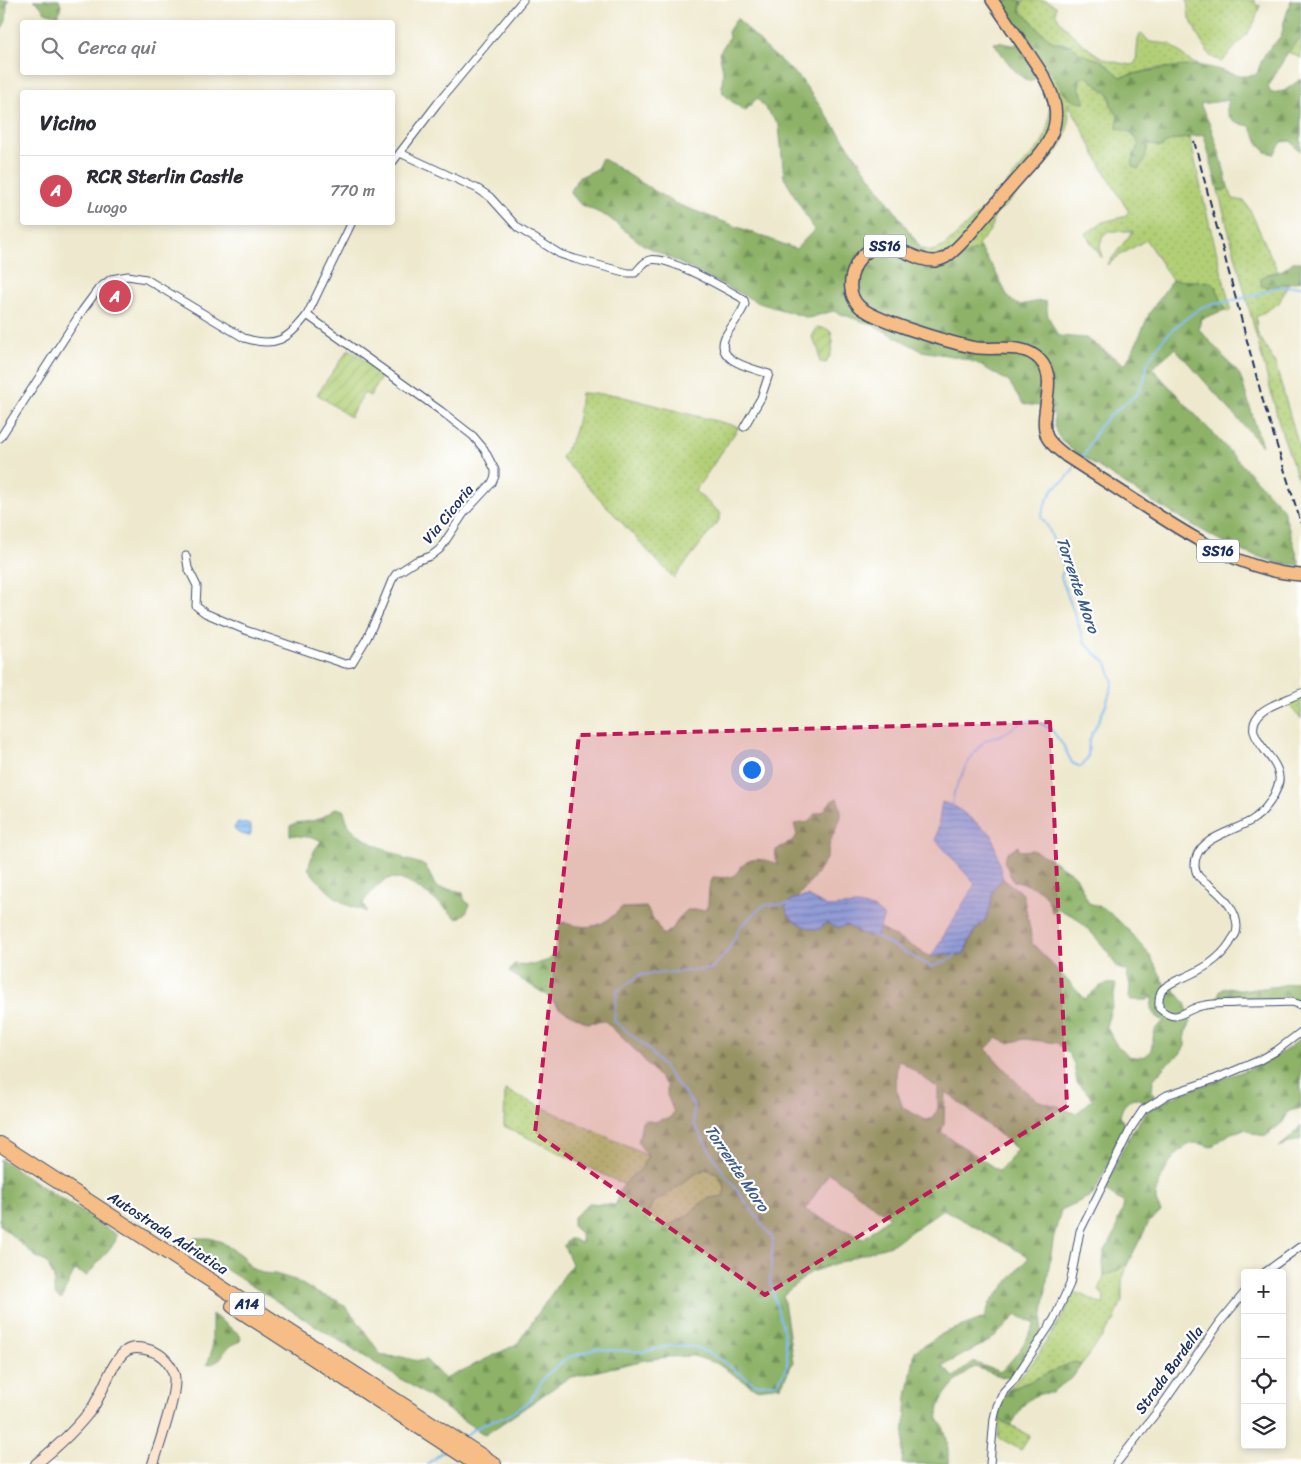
<!DOCTYPE html>
<html lang="it">
<head>
<meta charset="utf-8">
<style>
  body { margin:0; font-family:Sriracha,sans-serif; background:#f2f2f3; color:#2b2b33 }
  .controls { position:absolute; right:15px; bottom:15px; display:grid; overflow:hidden; border-radius:5px; box-shadow:0 2px 8px #0003 }
  .controls button { width:45px; height:45px; display:grid; place-items:center; padding:0; border:0; border-bottom:1px solid #e1e1e2; background:#fff; color:#2b2b33; font:25px sans-serif }
  .you { position:absolute; left:751px; top:769px; width:18px; height:18px; margin:-12px; border:4px solid #fff; border-radius:50%; background:#1a73e8; box-shadow:0 0 0 8px #1a73e833 }
  .badge { display:grid; place-items:center; width:32px; height:32px; border-radius:50%; background:#d1495b; color:#fff; font-size:16px; font-weight:700 }
  .pin { position:absolute; translate:-50% -50%; border:2px solid #fff; box-shadow:0 1px 5px #0006 }
  .list { margin:0; padding:0; list-style:none }
  h2 { display:flex; justify-content:space-between; align-items:center; height:65px; margin:0; padding:0 20px; font-size:21px }
  h2 small { font-size:16px; font-weight:400; color:#7c7c81 }
  .list li { display:grid; grid-template-columns:32px 1fr auto; gap:15px; align-items:center; box-sizing:border-box; height:70px; padding:0 20px; border-top:1px solid #e1e1e2 }
  .list b { display:block; font-size:19px; white-space:nowrap }
  .list p { margin:0; font-size:16px; white-space:nowrap; color:#7c7c81 }
  .list em { font-size:16px; font-style:normal; color:#7c7c81 }
  .icon { flex:none; width:28px; height:28px; fill:none; stroke:currentColor; stroke-width:2; stroke-linecap:round; stroke-linejoin:round }
  .map { position:relative; flex:none; width:1301px; height:1464px; overflow:hidden }
  .search { position:absolute; background:#fff; box-shadow:0 2px 8px #0003; left:20px; top:20px; width:375px; height:55px; display:flex; align-items:center; gap:12px; box-sizing:border-box; padding:0 18px; border-radius:5px; color:#7c7c81; font-size:19px }
  .panel { position:absolute; background:#fff; box-shadow:0 2px 8px #0003; left:20px; top:90px; width:375px; height:135px; border-radius:5px }
  .map>svg:first-child { display:block }
  .grass { fill:url(#grass-dots); stroke:#667f6a }
  .forest { fill:url(#forest-firs); stroke:#547062; fill-rule:evenodd }
  .garden { fill:url(#garden-furrows); stroke:#667f6a }
  .water { fill:url(#water-rules); stroke:#5076aa }
  .lines { fill:none; stroke-linecap:round; stroke-linejoin:round }
  .stream { stroke:#84bdf5; stroke-width:2 }
  .street-casing { stroke:#3b4b6f; stroke-width:9 }
  .secondary-casing { stroke:#3b4b6f; stroke-width:12 }
  .primary-casing { stroke:#3b4b6f; stroke-width:14 }
  .highway-casing { stroke:#3b4b6f; stroke-width:16 }
  .street { stroke:#fff; stroke-width:7 }
  .secondary { stroke:#fbe5cf; stroke-width:10 }
  .primary { stroke:#f6be86; stroke-width:11 }
  .highway { stroke:#f6be86; stroke-width:14 }
  .rail { stroke:#1b2f5e; stroke-width:2; stroke-dasharray:8 4; stroke-linecap:butt }
  .marked { fill:#c2185b; fill-opacity:0.2; stroke:#c2185b; stroke-width:4; stroke-dasharray:10 6; stroke-linejoin:round }
  .labels { text-anchor:middle; dominant-baseline:central; stroke-width:4.5; stroke-linejoin:round; paint-order:stroke }
  .shield { fill:#fff; stroke:#5f6d8e; stroke-width:1 }
  .shield-label { font-size:14px; font-weight:bold; fill:#1b2f5e }
  .street-label { font-size:15px; fill:#1b2f5e; stroke:#fff }
  .water-label { font-size:16px; font-style:italic; fill:#3a5a8b; stroke:#fff }
</style>
</head>
<body>
<div class="map">
<svg width="1301" height="1464" viewBox="0 0 1301 1464">
  <defs>
    <pattern id="grass-dots" width="8" height="8" patternUnits="userSpaceOnUse" patternTransform="scale(1.25)"><rect width="8" height="8" fill="#b2cf76"/><path d="M2 2h.1M6 6h.1" fill="none" stroke="#98b268" stroke-width="1.8" stroke-linecap="round"/></pattern>
    <pattern id="forest-firs" width="22" height="20" patternUnits="userSpaceOnUse" patternTransform="scale(1.25)"><rect width="22" height="20" fill="#8db267"/><path d="M5 1l3.5 6h-7zM16 11l3.5 6h-7z" fill="#729158"/></pattern>
    <pattern id="garden-furrows" width="10" height="10" patternUnits="userSpaceOnUse" patternTransform="scale(1.25)"><rect width="10" height="10" fill="#b2cf76"/><path d="M-1 1l2-2M0 10L10 0M9 11l2-2" fill="none" stroke="#98b268"/></pattern>
    <pattern id="water-rules" width="6" height="5" patternUnits="userSpaceOnUse" patternTransform="scale(1.25)"><rect width="6" height="5" fill="#84bdf5"/><path d="M0 2.5h6" fill="none" stroke="#6b9aca"/></pattern>
  </defs>
  <rect width="100%" height="100%" fill="#fff"/>
  <filter id="ink" filterUnits="userSpaceOnUse"><feTurbulence type="fractalNoise" baseFrequency=".02" numOctaves="2"/><feDisplacementMap in="SourceGraphic" scale="10" xChannelSelector="R" yChannelSelector="G"/><feConvolveMatrix kernelMatrix="1 2 1 2 8 2 1 2 1" color-interpolation-filters="sRGB"/></filter>
  <filter id="wash" filterUnits="userSpaceOnUse"><feTurbulence type="fractalNoise" baseFrequency=".0096" numOctaves="4" result="noise"/><feDisplacementMap in="SourceGraphic" scale="20" xChannelSelector="R" yChannelSelector="G"/><feGaussianBlur stdDeviation="1.12" result="paint"/><feColorMatrix in="noise" values="0 0 0 0 0 0 0 0 0 0 0 0 0 0 0 0 0 1.4 0 .05"/><feComposite in="paint" operator="in"/></filter>
  <g filter="url(#wash)">
    <rect width="100%" height="100%" fill="#eee9ce"/>
    <g class="grass">
      <path d="M1022 0H1044L1056 6C1056 9 1055 12 1056 14 1060 26 1094 55 1105 59 1113 62 1123 64 1132 65L1136 62 1138 40 1140 33 1150 42 1170 44 1191 62 1201 66 1158 68 1121 77 1102 61 1081 54 1071 45 1053 42 1038 29 1030 19 1020 11Z"/>
      <path d="M1187 0H1254L1257 6 1260 5C1258 10 1257 16 1255 21 1248 36 1232 49 1222 62L1210 56 1199 38 1189 16Z"/>
      <path d="M1301 37V58L1288 52Z"/>
      <path d="M1048 68 1054 75 1064 93 1082 94 1079 87 1080 79 1086 76C1095 82 1101 89 1110 95L1111 106 1140 145 1134 155 1133 166 1138 169 1146 155 1148 144 1161 147 1171 140 1190 138 1204 202 1231 310 1227 312 1225 310 1216 287 1210 282 1172 280 1146 240 1120 255 1107 265 1133 231H1108C1099 239 1099 247 1102 258L1085 234 1103 222 1123 217 1129 212 1101 166 1077 118 1068 103 1069 122 1064 140 1057 152 1010 201 995 215 992 221V228L978 245 980 248 964 255 947 268 931 271 921 248 932 251 943 247 952 239 991 202 1042 143C1052 119 1054 98 1036 77Z"/>
      <path d="M1228 187 1233 199 1244 201 1250 210 1278 272 1267 274 1266 288 1278 284H1288L1279 303 1256 317 1257 332 1275 363 1300 450 1301 487 1281 430 1218 190H1225Z"/>
      <path d="M581 393 616 395 739 427 695 491 721 514 719 520 674 578 661 565 561 457C577 436 578 419 581 393Z"/>
      <path d="M1301 697V719L1287 703Z"/>
      <path d="M505 1090 648 1156 641 1169 629 1179 625 1185 504 1126Z"/>
      <path d="M705 1169 717 1173 725 1187 724 1196 710 1198 697 1206 688 1215 671 1225H652L645 1219 653 1202 664 1197 693 1175Z"/>
      <path d="M1128 1263 1122 1281V1300L1114 1321 1081 1365 1076 1362 1049 1372 1026 1384 1018 1386 1006 1392 1034 1361 1065 1312 1073 1292 1083 1295 1103 1305 1104 1296 1099 1291 1104 1276 1118 1270Z"/>
      <path d="M1000 1420 1030 1436 1021 1450 998 1437Z"/>
    </g>
    <g class="forest">
      <path d="M0 0H9L7 4 6 21 0 32Z"/>
      <path d="M33 0H59L61 6 58 16 45 12 38 3Z"/>
      <path d="M999 0H1021L1020 11 1030 19 1038 29 1053 42 1071 45 1081 54 1102 61 1121 77C1148 71 1173 65 1201 66 1215 67 1228 74 1242 76 1247 77 1252 74 1257 74 1259 67 1262 59 1266 52 1270 47 1276 43 1280 37 1284 31 1282 25 1285 19 1287 12 1289 6 1291 0H1301V37L1288 52 1268 87 1271 93 1284 91 1301 79V151L1296 148 1291 141 1282 142 1274 154 1266 152 1258 142 1250 126C1240 124 1225 120 1227 107 1227 105 1229 102 1229 100L1200 104 1210 125 1221 158 1228 187 1225 190H1218L1204 135 1171 140 1161 147 1148 144 1144 161 1138 169 1132 166 1134 155 1139 145 1132 133 1117 128 1118 116 1111 106 1110 95C1101 89 1095 82 1086 76L1080 79 1079 87 1085 103C1080 102 1073 101 1069 98 1061 92 1056 77 1048 68L1030 82C1013 73 1005 58 994 43 1003 41 1007 46 1016 45L1022 36Z"/>
      <path d="M737 18 768 50 800 78 921 248 931 271 947 268 964 255 980 248 994 269 1009 299 1020 305 1040 301 1046 302 1048 316 1058 336 1086 338 1125 365 1137 342 1149 314 1172 280 1210 282 1216 287 1225 310 1201 319 1199 329 1240 375 1262 446 1175 348 1152 368 1283 509 1300 565 1278 563 1233 548 1148 499 1071 449C1057 437 1054 433 1054 414L1039 406 1023 404 1009 382 977 363 958 357 922 351 875 326 833 311 809 318 759 303 642 244 608 217 580 204 570 192 578 178 597 169 602 158 674 203 796 249 814 230 784 177 779 125 757 98 745 111 730 100 723 93 722 86 723 70 719 53 729 38 728 32Z"/>
      <path d="M1293 262H1301V281C1291 282 1269 289 1261 286V278C1267 274 1271 274 1278 272 1284 270 1288 266 1293 262Z"/>
      <path d="M837 798C839 804 842 811 841 817 838 826 833 834 830 842 828 850 828 857 823 864 816 877 805 886 797 898L791 900 785 908 789 917 799 923H825L832 925H846L866 936 876 935 880 928 931 957 944 954 964 955 975 930 984 923 991 905 993 890 996 884 1003 879 1023 894 1030 929 1032 943 1085 999C1096 990 1100 982 1116 984L1112 1006 1106 1026 1117 1046 1123 1050 1128 1056C1161 1063 1147 1038 1158 1026 1159 1025 1163 1022 1165 1021L1159 1019 1151 1009 1153 996 1147 1000H1131L1129 998 1130 985 1126 971 1118 968 1104 947 1090 931 1075 917 1060 910 1052 912C1045 887 1036 888 1013 881L1004 861 1007 853 1018 846 1019 851 1032 850 1049 858 1076 876 1089 903 1104 908 1118 920 1132 934 1147 951 1166 985 1173 988 1185 1003 1191 1022 1185 1033V1046L1180 1054 1165 1066 1153 1080 1152 1091 1155 1097 1144 1103 1140 1099 1134 1098C1125 1103 1123 1105 1120 1116L1126 1127 1093 1195 1061 1210 1054 1236 1049 1266 1040 1337 1020 1368 1011 1378 1003 1377 975 1367C964 1372 944 1392 940 1404 938 1408 938 1415 938 1419 949 1433 948 1447 948 1464H902L907 1397 915 1351 944 1333 984 1318 990 1303 1029 1257 943 1209 893 1244 811 1272 783 1295 793 1362 781 1386 756 1389 716 1363 693 1356 668 1357 645 1360 568 1378 485 1435 420 1391 185 1244 195 1238H209L222 1242 242 1256 251 1268 262 1273 275 1274 295 1280 317 1293 336 1300 346 1307 356 1319 381 1355C388 1357 395 1356 402 1357 410 1359 417 1362 426 1360L445 1379 517 1344 572 1264 564 1246 568 1239H573L582 1244 581 1234 573 1227V1218L589 1203 616 1205 619 1191 629 1179 641 1169 648 1156 638 1143 642 1122 645 1120 655 1122 662 1119H669L674 1112 667 1095V1086L638 1053 605 1021 587 1023 559 1008 545 994 509 972 514 964 533 965 549 960 557 951V933L562 922C588 930 601 929 621 908L646 907 663 935 673 928 679 918 687 910H705L708 905 709 888 713 877C719 877 727 879 733 876 737 874 740 867 744 864 753 856 767 860 778 864L775 859 776 850 792 841 797 835 794 824 809 822 815 814 824 811 830 802ZM996 1038 1008 1043 1025 1039 1057 1043 1069 1054 1074 1064 1077 1083 1093 1099 1076 1114 1058 1106 1039 1101 1023 1089 986 1049ZM898 1059 938 1088V1108L934 1118 926 1120 903 1108 895 1085ZM945 1091 1017 1149 999 1171 941 1132 944 1124ZM705 1169 717 1173 725 1187 724 1196 710 1198 697 1206 688 1215 671 1225H652L645 1219 653 1202 664 1197 693 1175ZM829 1173 889 1217 863 1239 805 1210ZM1017 1315 1035 1324C1025 1343 1016 1357 1000 1372L973 1362 954 1377 942 1366 991 1340Z"/>
      <path d="M336 808 343 810C346 815 347 824 351 828 364 841 382 848 399 855L404 859 425 865 436 887 463 892 464 899 470 905 465 914 457 919C446 908 404 872 388 879 378 883 369 895 363 903L367 912C360 909 351 907 345 904 332 896 316 880 308 868L314 851 321 841 316 838 290 835V826C298 821 301 823 310 821 320 820 328 814 336 808Z"/>
      <path d="M1301 981V1001H1216L1220 991 1225 988 1249 990 1278 986Z"/>
      <path d="M1301 1038V1108L1289 1111 1283 1122 1266 1136 1254 1134 1246 1129 1231 1133 1211 1147C1207 1146 1200 1143 1196 1143 1177 1143 1154 1184 1156 1201 1157 1205 1160 1208 1161 1212L1149 1222 1128 1263 1118 1270 1104 1276 1103 1261 1105 1250 1110 1243 1116 1231 1118 1220 1122 1212 1124 1203 1104 1190C1115 1167 1131 1126 1149 1110 1159 1103 1173 1098 1184 1093 1222 1077 1270 1067 1301 1038Z"/>
      <path d="M1301 1125V1139L1279 1147 1291 1137Z"/>
      <path d="M0 1159 117 1235 115 1242 87 1276 75 1270 61 1299 56 1296 54 1290V1278L47 1263 35 1256 0 1225Z"/>
      <path d="M212 1314 239 1334 241 1338 240 1341C237 1343 232 1345 229 1347 220 1356 222 1362 207 1365L212 1350Z"/>
      <path d="M1076 1362 1081 1365 1073 1377 1057 1388 1052 1393C1027 1392 1022 1407 1011 1426L998 1419 1001 1402 1006 1392 1068 1364Z"/>
    </g>
    <g class="garden">
      <path d="M817 327 827 329 831 332C834 343 832 354 826 363L820 362C818 358 820 355 819 351 817 346 813 342 812 337Z"/>
      <path d="M349 349 383 374 370 396 364 393 350 417 317 394Z"/>
    </g>
    <g class="water">
      <path d="M942 802 956 807 992 835 1003 879C988 890 994 899 988 914 985 922 980 924 975 930 970 936 967 947 964 955L944 954 931 957 975 884 936 840Z"/>
      <path d="M238 822 251 825V833L249 836C243 834 236 834 234 828Z"/>
      <path d="M808 896 827 907 857 905 873 908 884 916 877 935 866 936 846 925 839 928 826 923 818 930C803 927 791 922 785 908L791 900Z"/>
    </g>
    <g class="lines">
      <g class="stream">
        <path d="M1080 460 1085 454 1098 428 1108 417 1137 394 1144 380 1148 361 1164 338 1181 322 1202 307 1253 296 1278 287 1301 286"/>
        <path d="M952 806 954 793 966 766 977 749 986 740 1001 735 1023 722 1034 720 1051 729 1063 745 1072 763 1081 767 1088 757 1089 741 1106 705 1113 682 1107 663 1097 655 1085 643 1061 577 1064 567 1048 527 1041 517 1046 502 1054 488 1066 479 1074 468"/>
        <path d="M871 934 932 967 953 958 956 953"/>
        <path d="M463 1437 471 1431 493 1420 506 1417 530 1401 545 1376 567 1358 596 1349 643 1352 669 1346 696 1347 718 1358 755 1384 778 1383 787 1366V1352L784 1333 770 1281 773 1239 719 1166 694 1124 693 1104 647 1047 614 1021 617 991 640 975 711 969 727 952 741 926 764 905 789 904"/>
        <path d="M427 1464 445 1450"/>
      </g>
    </g>
  </g>
  <g filter="url(#ink)">
    <g class="lines">
      <defs>
        <g id="street">
          <path d="M400 153 478 189 490 197 518 228 560 254 575 259 628 273H635C639 269 644 261 650 260 666 255 724 288 740 297L744 300 745 304C741 315 732 325 726 335 712 361 752 368 769 374L761 398 744 427"/>
          <path d="M392 163 437 104 523 0"/>
          <path d="M0 438 82 311 99 288 111 279 128 276 146 279 244 338C275 348 288 340 307 315L352 222"/>
          <path d="M186 556 188 568 197 586 196 606 205 613 245 630 345 664 352 663 367 638 379 612 392 580 396 574 416 561 431 556 440 549 464 513 492 483 495 476V470L484 449 473 436 441 411 307 315"/>
          <path d="M1301 693C1291 698 1272 704 1263 711 1235 734 1278 754 1279 777 1280 781 1276 791 1274 795 1270 803 1262 813 1255 818 1237 832 1195 836 1195 865 1195 878 1205 881 1213 888 1225 898 1241 916 1236 933 1235 936 1231 940 1230 943 1219 960 1203 969 1185 977 1177 980 1168 984 1162 990 1158 996 1159 1002 1159 1008 1177 1025 1183 1010 1201 1006 1213 1003 1225 1004 1237 1003 1255 1003 1273 1003 1292 1002L1301 1005"/>
          <path d="M1264 1273 1301 1246"/>
          <path d="M990 1464 994 1418 997 1406 1004 1391 1014 1380 1054 1319 1070 1284 1080 1231 1131 1128 1143 1110 1167 1095 1215 1079 1260 1060 1276 1051 1301 1032"/>
          <path d="M1116 1464 1160 1408 1221 1321 1245 1292"/>
        </g>
        <path id="secondary" d="M36 1464C57 1447 77 1429 93 1407 102 1394 113 1359 126 1351 133 1346 143 1348 152 1351 162 1354 171 1364 174 1375 178 1392 159 1445 153 1464"/>
        <path id="primary" d="M992 0C1003 16 1014 32 1025 48 1037 66 1052 85 1055 107 1058 125 1049 143 1038 156 1018 178 999 200 980 222 970 234 959 248 946 257 943 259 939 260 935 261 914 262 898 242 877 247 866 250 858 259 854 269 849 281 849 295 858 305 871 320 949 342 971 347 994 352 1022 341 1040 360 1060 381 1037 413 1047 437 1051 445 1059 450 1066 456 1097 476 1128 496 1159 516 1203 544 1247 571 1301 575"/>
        <g id="highway">
          <path d="M0 1144 494 1464"/>
          <path d="M233 1306 476 1464"/>
        </g>
      </defs>
      <use href="#street" class="street-casing"/>
      <use href="#secondary" class="secondary-casing"/>
      <use href="#primary" class="primary-casing"/>
      <use href="#highway" class="highway-casing"/>
      <use href="#street" class="street"/>
      <use href="#secondary" class="secondary"/>
      <use href="#primary" class="primary"/>
      <use href="#highway" class="highway"/>
      <path class="rail" d="M1194 141 1263 401 1301 523"/>
    </g>
  </g>
  <path class="marked" d="M1050 722 1067 1106 765 1295 535 1133 579 735Z"/>
  <g class="labels">
    <g class="shield">
      <rect x="864" y="234.5" width="42" height="23" rx="4"/>
      <rect x="1197" y="539.5" width="42" height="23" rx="4"/>
      <rect x="229.5" y="1292.5" width="35" height="23" rx="4"/>
    </g>
    <g class="shield-label">
      <text x="885" y="246">SS16</text>
      <text x="1218" y="551">SS16</text>
      <text x="247" y="1304">A14</text>
    </g>
    <g class="street-label">
      <text transform="translate(448 514) rotate(-51)">Via Cicoria</text>
      <text transform="translate(168 1233) rotate(33)">Autostrada Adriatica</text>
      <text transform="translate(1169 1370) rotate(-54)">Strada Bardella</text>
    </g>
    <g class="water-label">
      <text transform="translate(1078 585) rotate(71)">Torrente Moro</text>
      <text transform="translate(737 1168) rotate(56)">Torrente Moro</text>
    </g>
  </g>
</svg>
<div class="controls">
<button>+</button>
<button>−</button>
<button><svg class="icon" aria-label="locate" viewBox="0 0 24 24"><circle cx="12" cy="12" r="6"/><path d="M12 2v4M12 18v4M2 12h4M18 12h4"/></svg></button>
<button><svg class="icon" aria-label="layers" viewBox="0 0 24 24"><path d="M12 4l9 5-9 5-9-5zM3 14l9 5 9-5"/></svg></button>
</div>
<div class="you"></div>
<div class="pin badge" style="left:115px;top:296px">A</div>
<div class="search"><svg class="icon" aria-label="search" viewBox="0 0 24 24"><circle cx="10" cy="10" r="6"/><path d="M15 15l6 6"/></svg>Cerca qui</div>
<section class="panel">
<h2>Vicino<small></small></h2>
<ul class="list">
<li><span class="badge">A</span><div><b>RCR Sterlin Castle</b><p>Luogo</p></div><em>770 m</em></li>
</ul>
</section>
</div>
</body>
</html>
